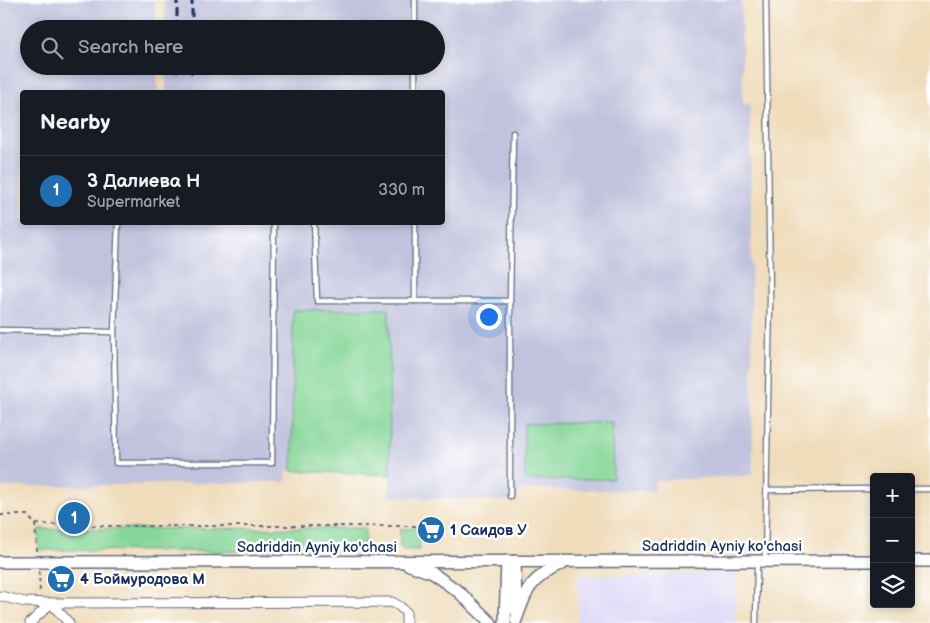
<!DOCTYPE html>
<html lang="en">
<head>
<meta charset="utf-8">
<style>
  body { margin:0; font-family:"Balsamiq Sans",sans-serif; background:#242831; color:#f1f3f6 }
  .controls { position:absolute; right:15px; bottom:15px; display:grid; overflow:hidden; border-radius:5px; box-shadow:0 2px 8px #0003 }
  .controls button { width:45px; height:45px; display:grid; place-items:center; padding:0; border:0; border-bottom:1px solid #363941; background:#171b24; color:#f1f3f6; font:25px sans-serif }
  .you { position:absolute; left:488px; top:316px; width:18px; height:18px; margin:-12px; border:4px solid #fff; border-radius:50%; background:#1a73e8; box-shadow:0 0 0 8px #1a73e833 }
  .badge { display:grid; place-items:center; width:32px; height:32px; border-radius:50%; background:#1f6fb2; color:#fff; font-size:16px; font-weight:700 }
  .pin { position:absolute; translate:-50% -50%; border:2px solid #fff; box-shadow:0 1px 5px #0006 }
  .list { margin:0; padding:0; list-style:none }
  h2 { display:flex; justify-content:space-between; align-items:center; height:65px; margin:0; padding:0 20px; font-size:21px }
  h2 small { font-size:16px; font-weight:400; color:#9ea1a6 }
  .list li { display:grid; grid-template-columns:32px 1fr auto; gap:15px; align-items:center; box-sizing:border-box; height:70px; padding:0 20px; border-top:1px solid #363941 }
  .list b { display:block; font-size:19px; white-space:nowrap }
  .list p { margin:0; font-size:16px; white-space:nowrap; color:#9ea1a6 }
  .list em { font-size:16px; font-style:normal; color:#9ea1a6 }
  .icon { flex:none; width:28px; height:28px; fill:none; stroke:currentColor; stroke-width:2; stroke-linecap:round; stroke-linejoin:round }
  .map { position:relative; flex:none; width:930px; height:623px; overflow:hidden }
  .search { position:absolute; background:#171b24; box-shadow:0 2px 8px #0003; left:20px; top:20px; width:425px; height:55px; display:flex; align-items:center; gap:12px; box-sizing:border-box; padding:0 18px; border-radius:28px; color:#9ea1a6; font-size:19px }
  .panel { position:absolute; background:#171b24; box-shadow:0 2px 8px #0003; left:20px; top:90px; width:425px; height:135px; border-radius:5px }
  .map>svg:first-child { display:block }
  .built { fill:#dbd6f7 }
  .industrial { fill:#c1c2dd }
  .green { fill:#85d697; stroke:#50827a }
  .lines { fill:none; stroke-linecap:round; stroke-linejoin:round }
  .service-casing { stroke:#656c7e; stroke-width:7 }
  .minor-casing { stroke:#656c7e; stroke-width:11 }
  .tertiary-casing { stroke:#656c7e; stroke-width:14 }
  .path { stroke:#656c7e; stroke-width:2; stroke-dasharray:4 4; stroke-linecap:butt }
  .service { stroke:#fff; stroke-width:4.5 }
  .minor { stroke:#fff; stroke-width:9 }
  .tertiary { stroke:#fff; stroke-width:11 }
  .rail { stroke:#1b2f5e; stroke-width:3; stroke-dasharray:8 4; stroke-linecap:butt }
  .labels { text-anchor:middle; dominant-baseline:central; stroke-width:5; stroke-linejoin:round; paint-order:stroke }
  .poi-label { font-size:15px; font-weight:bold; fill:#1b2f5e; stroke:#fff; text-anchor:start }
  .street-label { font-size:15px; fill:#1b2f5e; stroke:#fff }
</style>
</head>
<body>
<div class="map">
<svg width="930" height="623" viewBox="0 0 930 623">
  <rect width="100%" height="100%" fill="#fff"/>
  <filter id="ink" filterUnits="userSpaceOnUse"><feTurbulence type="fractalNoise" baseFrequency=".02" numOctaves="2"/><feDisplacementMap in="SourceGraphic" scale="10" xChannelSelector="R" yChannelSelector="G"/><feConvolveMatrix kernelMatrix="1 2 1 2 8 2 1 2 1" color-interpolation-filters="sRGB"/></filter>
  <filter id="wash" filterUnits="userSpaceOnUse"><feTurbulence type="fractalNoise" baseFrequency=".0096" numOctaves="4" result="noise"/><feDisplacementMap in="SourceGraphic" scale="20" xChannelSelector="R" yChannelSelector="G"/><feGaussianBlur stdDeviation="1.12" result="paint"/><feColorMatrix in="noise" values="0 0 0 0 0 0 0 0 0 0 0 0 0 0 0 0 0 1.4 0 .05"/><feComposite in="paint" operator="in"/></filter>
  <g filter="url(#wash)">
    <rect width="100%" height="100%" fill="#efdcba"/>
    <path class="built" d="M736 573 735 623H578V576Z"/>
    <path class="industrial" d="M0 0H155L156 29H29V66H157L158 92H22V222H442V92H166V66H436V29H165L164 0H741L743 103 750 104 753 475 655 481 654 491 519 489 517 501 390 497V475L287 471 286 482 0 487Z"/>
    <g class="green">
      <path d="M389 309 390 475 292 471 293 310Z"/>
      <path d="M612 422 613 479 525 480 524 424Z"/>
      <path d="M365 528V544L361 546 320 544 310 552 39 550V529Z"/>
      <path d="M419 528 420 550H403L400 547V529Z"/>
    </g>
  </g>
  <g filter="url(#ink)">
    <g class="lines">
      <defs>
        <g id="service">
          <path d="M415 0V29"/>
          <path d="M415 66V92"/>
          <path d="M118 222 114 332 116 463H272L274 222"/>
          <path d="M314 222 317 301H510"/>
          <path d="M415 222V301"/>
          <path d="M0 330 114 332"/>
          <path d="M911 489H930"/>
          <path d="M767 490 874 489"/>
          <path d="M510 496V301L513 133"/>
          <path d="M765 559 770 298 766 0"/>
          <path d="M756 623 757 562"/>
        </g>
        <g id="minor">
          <path d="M0 596 25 602 51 603 69 623"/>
          <path d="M30 623 51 603 392 602 399 606 406 612V623"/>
        </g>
        <g id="tertiary">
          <path d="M515 561 516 611"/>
          <path d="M911 561H930"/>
          <path d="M0 562 874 561"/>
          <path d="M407 564 432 573 459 592 491 623"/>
          <path d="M516 620C527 587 531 578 564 563"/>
          <path d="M505 623 507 561"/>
        </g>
      </defs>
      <use href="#service" class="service-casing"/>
      <use href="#minor" class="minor-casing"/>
      <use href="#tertiary" class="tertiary-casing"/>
      <g class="path">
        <path d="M0 515H27L35 524 107 526H422"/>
        <path d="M35 524 37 551"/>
        <path d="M39 571 40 594"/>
      </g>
      <use href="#service" class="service"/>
      <use href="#minor" class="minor"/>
      <use href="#tertiary" class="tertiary"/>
      <g class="rail">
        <path d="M177 29V0"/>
        <path d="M192 29V0"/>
        <path d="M176 73V66"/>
        <path d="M192 74V66"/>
      </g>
    </g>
  </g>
  <defs>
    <symbol id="supermarket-disc" viewBox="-11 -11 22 22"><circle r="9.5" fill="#1f6fb2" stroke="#fff"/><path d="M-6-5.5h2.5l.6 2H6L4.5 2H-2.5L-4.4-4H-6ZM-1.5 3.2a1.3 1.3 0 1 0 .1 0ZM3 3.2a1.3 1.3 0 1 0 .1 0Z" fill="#fff"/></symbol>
  </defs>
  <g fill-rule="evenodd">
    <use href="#supermarket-disc" x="415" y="514" width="32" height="32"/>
    <use href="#supermarket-disc" x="45" y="563" width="32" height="32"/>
  </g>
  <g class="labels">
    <g class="poi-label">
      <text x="450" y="530">1 Саидов У</text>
      <text x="80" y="579">4 Боймуродова М</text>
    </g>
    <g class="street-label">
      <text x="722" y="546">Sadriddin Ayniy ko'chasi</text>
      <text x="317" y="547">Sadriddin Ayniy ko'chasi</text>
    </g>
  </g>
</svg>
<div class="controls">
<button>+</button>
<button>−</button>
<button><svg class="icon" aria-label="layers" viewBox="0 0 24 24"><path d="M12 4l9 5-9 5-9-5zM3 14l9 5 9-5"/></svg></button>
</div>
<div class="you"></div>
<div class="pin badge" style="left:74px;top:518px">1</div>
<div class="search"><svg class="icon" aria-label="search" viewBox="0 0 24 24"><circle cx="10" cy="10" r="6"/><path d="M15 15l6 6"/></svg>Search here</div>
<section class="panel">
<h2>Nearby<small></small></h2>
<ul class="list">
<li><span class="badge">1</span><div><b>3 Далиева Н</b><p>Supermarket</p></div><em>330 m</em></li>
</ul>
</section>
</div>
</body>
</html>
